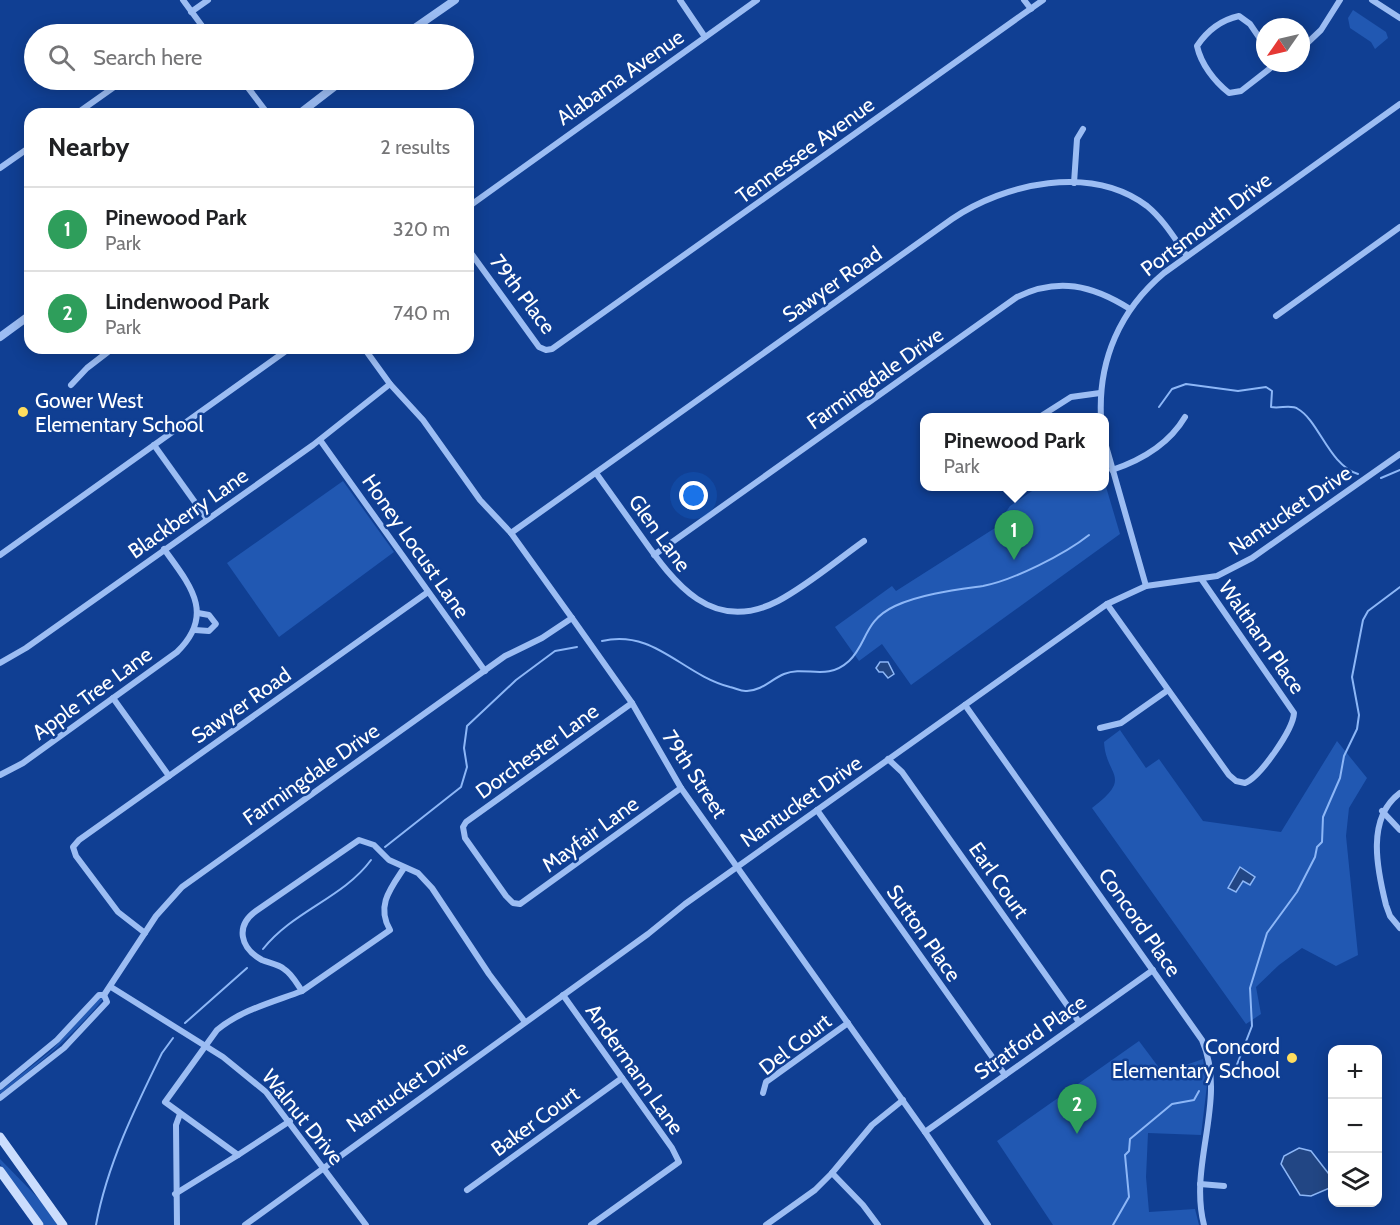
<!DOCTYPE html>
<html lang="en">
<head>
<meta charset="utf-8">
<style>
  body { margin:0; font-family:Cabin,sans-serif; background:#f6f6f6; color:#202124 }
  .controls { position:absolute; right:18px; bottom:18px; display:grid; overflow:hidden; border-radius:12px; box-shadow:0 3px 15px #0003 }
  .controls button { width:54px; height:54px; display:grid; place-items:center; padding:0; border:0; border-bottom:2px solid #e0e0e0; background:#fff; color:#202124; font:30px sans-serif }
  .compass { position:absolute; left:1256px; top:18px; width:54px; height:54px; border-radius:50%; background:#fff; box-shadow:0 3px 15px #0003; rotate:236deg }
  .you { position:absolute; left:694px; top:496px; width:21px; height:21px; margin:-15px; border:4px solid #fff; border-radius:50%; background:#1a73e8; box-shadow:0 0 0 9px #1a73e833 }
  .badge { display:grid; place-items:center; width:39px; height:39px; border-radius:50%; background:#d93025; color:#fff; font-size:20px; font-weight:700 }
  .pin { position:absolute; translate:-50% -50px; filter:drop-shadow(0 2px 3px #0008) }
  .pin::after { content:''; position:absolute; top:32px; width:21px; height:18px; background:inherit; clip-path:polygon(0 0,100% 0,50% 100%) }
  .popup { position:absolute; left:920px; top:413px; width:189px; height:78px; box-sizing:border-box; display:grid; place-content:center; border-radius:12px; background:#fff; filter:drop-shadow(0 2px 4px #0005); font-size:20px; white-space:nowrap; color:#757577 }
  .popup b { font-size:22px; color:#202124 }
  .popup::after { content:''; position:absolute; left:50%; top:100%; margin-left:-12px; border:12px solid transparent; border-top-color:#fff }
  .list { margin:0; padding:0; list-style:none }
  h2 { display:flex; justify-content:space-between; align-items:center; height:78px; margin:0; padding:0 24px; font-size:26px }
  h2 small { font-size:20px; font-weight:400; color:#757577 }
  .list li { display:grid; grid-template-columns:39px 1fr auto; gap:18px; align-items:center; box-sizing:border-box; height:84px; padding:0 24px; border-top:2px solid #e0e0e0 }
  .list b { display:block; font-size:22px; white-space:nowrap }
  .list p { margin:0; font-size:20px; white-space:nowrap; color:#757577 }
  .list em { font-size:20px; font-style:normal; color:#757577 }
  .icon { flex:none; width:33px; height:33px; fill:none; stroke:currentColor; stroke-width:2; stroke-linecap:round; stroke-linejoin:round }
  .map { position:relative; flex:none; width:1400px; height:1225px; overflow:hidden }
  .search { position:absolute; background:#fff; box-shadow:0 3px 15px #0003; left:24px; top:24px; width:450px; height:66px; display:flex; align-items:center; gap:15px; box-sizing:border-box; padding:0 21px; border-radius:33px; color:#757577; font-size:22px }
  .panel { position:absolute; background:#fff; box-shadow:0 3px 15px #0003; left:24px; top:108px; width:450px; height:246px; border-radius:18px }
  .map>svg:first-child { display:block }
  .green { fill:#2158b2 }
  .water { fill:#224684; stroke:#8db7f7; stroke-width:1.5 }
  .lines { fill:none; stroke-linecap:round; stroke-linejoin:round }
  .stream { stroke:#8db7f7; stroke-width:2 }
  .minor { stroke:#9cbdf3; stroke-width:6 }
  .tertiary { stroke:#9cbdf3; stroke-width:8 }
  .secondary { stroke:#cbddfd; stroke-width:9 }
  .poi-dot { fill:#ffdd5e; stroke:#103f93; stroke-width:2 }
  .labels { text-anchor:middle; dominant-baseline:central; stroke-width:5; stroke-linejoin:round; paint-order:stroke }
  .street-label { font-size:21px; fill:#fff; stroke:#103f93 }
  .poi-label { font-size:21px; fill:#fff; stroke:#103f93; text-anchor:start }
</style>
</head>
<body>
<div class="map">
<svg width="1400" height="1225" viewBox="0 0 1400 1225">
  <rect width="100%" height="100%" fill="#103f93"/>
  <g class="green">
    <path d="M1353 10 1386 32 1388 38 1375 49 1371 42 1350 28 1348 18Z"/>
    <path d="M1104 480 1120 534 911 685 882 644 859 661 835 627 892 586 896 591 995 528 1010 506 1038 487 1104 486Z"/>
    <path d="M343 481 394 552 279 637 227 563Z"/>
    <path d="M1120 730 1146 768 1159 759 1203 821 1281 832 1337 741 1367 778 1349 808 1346 836 1358 955 1336 966 1302 948 1279 965 1256 987 1261 1014 1246 1024 1092 808C1134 776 1106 777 1104 742Z"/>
    <path d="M102 996 104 998C74 1035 38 1065 0 1094V1091L51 1051Z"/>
    <path d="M1139 1041 1163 1073 1203 1059 1207 1085 1201 1135 1148 1133 1146 1177 1149 1212 1195 1209 1199 1225H1053L997 1141Z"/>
    <path d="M0 1159 40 1200 58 1225H44L0 1164Z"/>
  </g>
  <g class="water">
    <path d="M880 662H888L894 674 888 678 883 672H879L876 668Z"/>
    <path d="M1240 867 1255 877 1250 885 1243 881 1236 892 1228 888Z"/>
    <path d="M1299 1148 1311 1151 1332 1178V1187L1311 1196 1300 1195 1281 1164 1284 1156Z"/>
  </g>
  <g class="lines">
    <g class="stream">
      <path d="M1159 407 1172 389 1186 384 1238 391 1266 387 1272 391 1271 407C1280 409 1291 404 1298 409 1319 421 1329 465 1358 474"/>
      <path d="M1381 478 1400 470"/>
      <path d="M602 641C655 629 681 674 730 687 736 688 741 692 747 691 763 690 770 680 784 674 806 665 826 682 849 661 868 643 863 621 895 606 921 594 955 590 983 586 1014 580 1065 554 1089 535"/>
      <path d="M385 847 461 787 467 767 464 748 467 726 516 680 555 651 577 647"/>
      <path d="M263 949C293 911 343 898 371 860"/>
      <path d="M185 1023 247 968"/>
      <path d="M1226 1076 1236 1067 1252 1026 1250 988 1267 933 1297 892 1315 857 1317 847 1322 842 1323 817 1340 778 1344 756 1357 729 1359 715 1352 677 1363 620 1368 611 1400 587"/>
      <path d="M96 1225C107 1165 135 1108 162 1053L173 1038"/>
      <path d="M1113 1225 1129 1197 1125 1155 1129 1151 1130 1139 1172 1104 1194 1100 1199 1091"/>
    </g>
    <g class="minor">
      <path d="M183 0 208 34"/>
      <path d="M680 0 705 37"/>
      <path d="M1024 0 1031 9"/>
      <path d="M1372 0 1400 18"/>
      <path d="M191 12 208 0"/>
      <path d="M188 34 201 25"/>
      <path d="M1265 46 1250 24 1239 16C1221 20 1207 31 1197 46 1201 64 1214 81 1229 93L1241 91 1277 63"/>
      <path d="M1301 49 1321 30 1340 0"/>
      <path d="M242 80 268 114"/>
      <path d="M76 114 124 80"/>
      <path d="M0 168 30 147"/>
      <path d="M1074 183 1077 139 1083 129"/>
      <path d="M468 207 757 0"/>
      <path d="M468 249 539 347 546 350 552 349 1043 0"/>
      <path d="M1276 316 1400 227"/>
      <path d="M364 348 390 384 423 420 480 500 511 533 572 618 632 703 681 788 925 1132 988 1225"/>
      <path d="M71 385 87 368 113 348"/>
      <path d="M1038 418 1071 397 1100 393"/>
      <path d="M1101 418C1098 360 1120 310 1164 273L1400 104"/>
      <path d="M1104 439 1146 586"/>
      <path d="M320 440 485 671"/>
      <path d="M154 445 207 519"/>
      <path d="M1112 470C1142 460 1169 444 1185 417"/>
      <path d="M596 473C611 494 626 515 641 536 674 583 712 635 778 601 808 585 836 561 864 541"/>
      <path d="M511 533 952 219C1005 183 1091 164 1147 206 1164 220 1175 239 1187 256"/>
      <path d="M0 555 290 348"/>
      <path d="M654 555 1017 297C1058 277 1092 285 1130 309"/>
      <path d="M1107 604 1229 775 1236 781 1245 783C1260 777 1293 730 1294 713L1202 580"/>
      <path d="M195 630 209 631 216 624 209 615 198 613"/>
      <path d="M0 663 26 648 313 445 390 384"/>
      <path d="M113 698 169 776"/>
      <path d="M632 703 466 822 463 827 465 838 506 896 513 903 520 904 681 788"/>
      <path d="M965 705 1202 1040C1228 1100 1188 1163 1204 1225"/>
      <path d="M1100 728 1121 723 1168 690"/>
      <path d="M888 759 902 772 1079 1022"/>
      <path d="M0 775 23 763 177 652C216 614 190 585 164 549"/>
      <path d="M1400 793C1366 818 1377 869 1386 905L1390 916 1400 928"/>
      <path d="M817 810 1005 1075"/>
      <path d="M1382 811 1400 830"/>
      <path d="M145 933 118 912 76 856 73 847 79 840 428 592"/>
      <path d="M111 987 223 1057 266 1092 366 1225"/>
      <path d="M302 991 390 930C376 906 390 889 404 868"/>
      <path d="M563 995 672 1148 679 1162 591 1225"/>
      <path d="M0 1087 57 1040 99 995H104L156 916 182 887 505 656 542 638 572 618"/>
      <path d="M763 1093 766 1082 848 1023"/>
      <path d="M0 1098 64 1048 107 1002 104 995"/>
      <path d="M925 1132 1153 970"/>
      <path d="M238 1155 290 1121"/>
      <path d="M832 1173 863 1205 878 1225"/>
      <path d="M1200 1184 1224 1186"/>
      <path d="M467 1190 622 1078"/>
      <path d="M175 1194 238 1155 165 1102 217 1030C241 1010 273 1002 302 991 297 984 292 974 284 969 278 964 269 963 262 960 240 948 235 926 256 911L359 840 374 845 389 860 418 873 432 888 489 974 525 1022"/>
      <path d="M177 1225 176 1125 180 1114"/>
      <path d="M245 1225 648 934 685 904 1107 604 1146 586 1217 576 1252 558 1400 454"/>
      <path d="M766 1225 815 1190 832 1173 872 1125 903 1100"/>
    </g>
    <g class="tertiary">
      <path d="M406 34 455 0"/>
      <path d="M299 114 343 80"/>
      <path d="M0 337 30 315"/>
    </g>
    <g class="secondary">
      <path d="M0 1137 63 1225"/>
      <path d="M0 1171 39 1225"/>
    </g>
  </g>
  <g class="poi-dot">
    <circle cx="23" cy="412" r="6"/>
    <circle cx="1292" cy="1058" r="6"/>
  </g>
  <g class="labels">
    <g class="street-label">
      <text transform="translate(620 77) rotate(-35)">Alabama Avenue</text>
      <text transform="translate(805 150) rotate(-36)">Tennessee Avenue</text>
      <text transform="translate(1206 224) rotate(-37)">Portsmouth Drive</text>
      <text transform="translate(832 284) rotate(-35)">Sawyer Road</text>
      <text transform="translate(523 294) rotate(53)">79th Place</text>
      <text transform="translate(875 378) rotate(-35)">Farmingdale Drive</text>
      <text transform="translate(1290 510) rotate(-34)">Nantucket Drive</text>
      <text transform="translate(188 513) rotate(-35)">Blackberry Lane</text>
      <text transform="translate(660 533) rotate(54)">Glen Lane</text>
      <text transform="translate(416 546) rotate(55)">Honey Locust Lane</text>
      <text transform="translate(1262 637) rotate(55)">Waltham Place</text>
      <text transform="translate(92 693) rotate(-36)">Apple Tree Lane</text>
      <text transform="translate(241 705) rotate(-35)">Sawyer Road</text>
      <text transform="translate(537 751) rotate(-36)">Dorchester Lane</text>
      <text transform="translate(311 774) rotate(-35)">Farmingdale Drive</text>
      <text transform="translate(695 774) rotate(57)">79th Street</text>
      <text transform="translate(801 801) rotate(-35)">Nantucket Drive</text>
      <text transform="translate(590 834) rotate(-36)">Mayfair Lane</text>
      <text transform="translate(999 880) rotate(55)">Earl Court</text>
      <text transform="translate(1140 922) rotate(55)">Concord Place</text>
      <text transform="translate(924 933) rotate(55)">Sutton Place</text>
      <text transform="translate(1030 1037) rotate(-35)">Stratford Place</text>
      <text transform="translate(795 1044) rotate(-38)">Del Court</text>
      <text transform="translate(635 1069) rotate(55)">Andermann Lane</text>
      <text transform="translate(407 1086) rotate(-35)">Nantucket Drive</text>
      <text transform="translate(303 1117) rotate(51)">Walnut Drive</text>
      <text transform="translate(535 1121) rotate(-36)">Baker Court</text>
    </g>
    <g class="poi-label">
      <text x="35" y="400">Gower West<tspan x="35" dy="24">Elementary School</tspan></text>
      <text x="1280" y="1046" text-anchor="end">Concord<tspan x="1280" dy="24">Elementary School</tspan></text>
    </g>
  </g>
</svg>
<div class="controls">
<button>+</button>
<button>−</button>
<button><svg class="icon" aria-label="layers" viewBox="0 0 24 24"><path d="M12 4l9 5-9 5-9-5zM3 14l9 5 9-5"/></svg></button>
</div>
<svg class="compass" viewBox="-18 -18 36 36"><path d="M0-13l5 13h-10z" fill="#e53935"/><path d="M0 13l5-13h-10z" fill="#757577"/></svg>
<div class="you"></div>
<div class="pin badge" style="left:1014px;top:560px;background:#2e9e5b">1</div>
<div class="popup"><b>Pinewood Park</b>Park</div>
<div class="pin badge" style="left:1077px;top:1134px;background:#2e9e5b">2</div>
<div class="search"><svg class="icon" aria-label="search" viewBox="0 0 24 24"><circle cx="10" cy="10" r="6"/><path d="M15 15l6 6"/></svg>Search here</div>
<section class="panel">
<h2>Nearby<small>2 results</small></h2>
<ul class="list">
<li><span class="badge" style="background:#2e9e5b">1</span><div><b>Pinewood Park</b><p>Park</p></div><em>320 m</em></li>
<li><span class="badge" style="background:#2e9e5b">2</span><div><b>Lindenwood Park</b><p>Park</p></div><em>740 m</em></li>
</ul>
</section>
</div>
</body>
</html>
